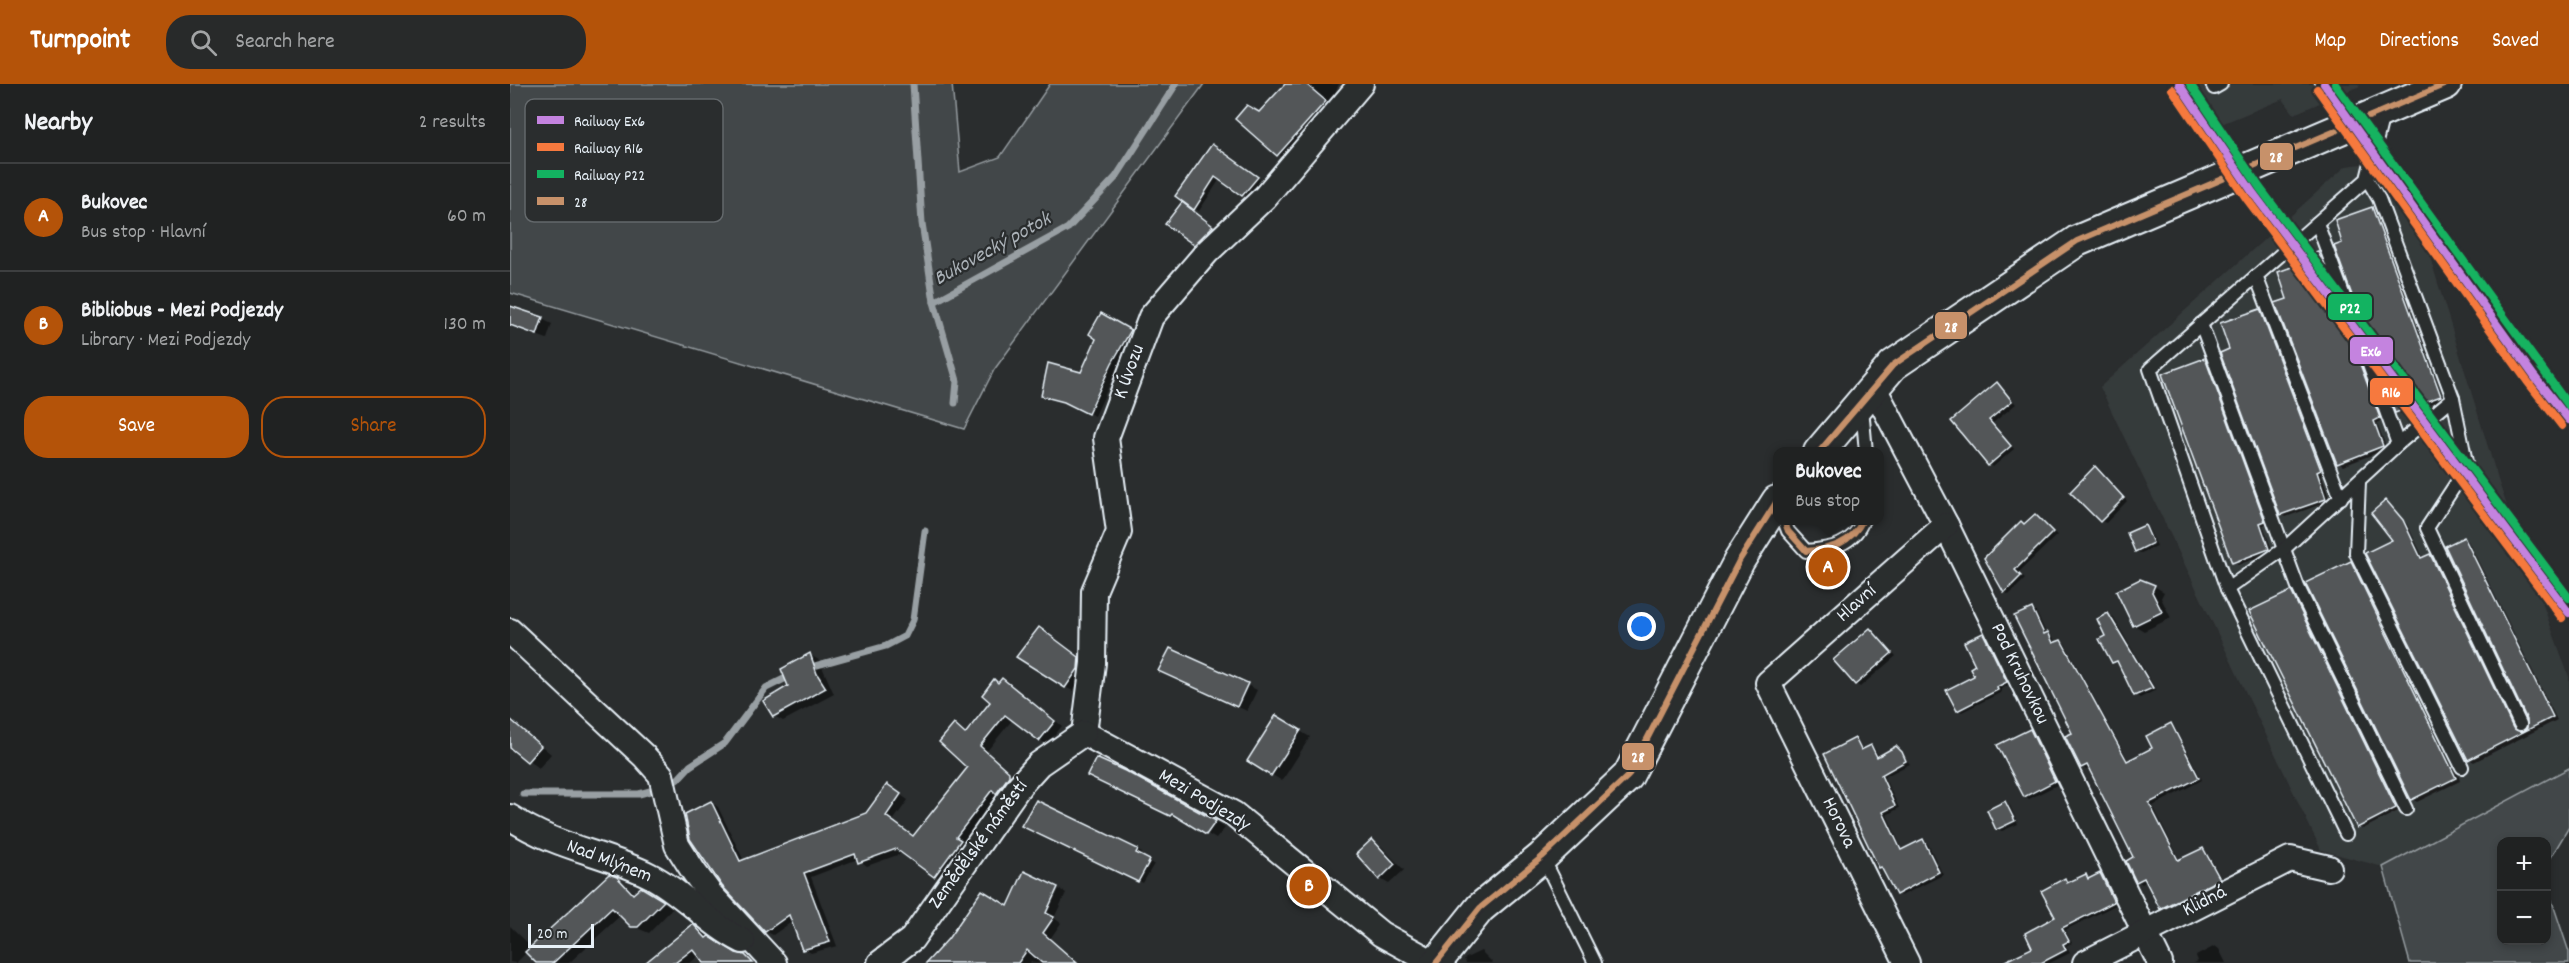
<!DOCTYPE html>
<html lang="en">
<head>
<meta charset="utf-8">
<style>
  body { margin:0; font-family:Dekko,sans-serif; background:#282a2a; color:#f1f3f6 }
  .controls { position:absolute; right:18px; bottom:18px; display:grid; overflow:hidden; border-radius:12px; box-shadow:0 3px 9px #0003 }
  .controls button { width:54px; height:54px; display:grid; place-items:center; padding:0; border:0; border-bottom:2px solid #3d3f40; background:#202222; color:#f1f3f6; font:30px sans-serif }
  .scale { position:absolute; left:18px; bottom:15px; width:66px; box-sizing:border-box; padding-left:6px; border:3px solid #e8f1f8; border-top:0; font-size:16px; line-height:21px; white-space:nowrap; color:#e8f1f8; -webkit-text-stroke:4px #2a2d2e; paint-order:stroke }
  .you { position:absolute; left:1132px; top:543px; width:21px; height:21px; margin:-15px; border:4px solid #fff; border-radius:50%; background:#1a73e8; box-shadow:0 0 0 9px #1a73e833 }
  .badge { display:grid; place-items:center; width:39px; height:39px; border-radius:50%; background:#b45309; color:#fff; font-size:20px; font-weight:700 }
  .pin { position:absolute; translate:-50% -50%; border:3px solid #fff; box-shadow:0 2px 6px #0006 }
  .popup { position:absolute; left:1263px; top:363px; width:111px; height:78px; box-sizing:border-box; display:grid; place-content:center; border-radius:12px; background:#202222; filter:drop-shadow(0 2px 4px #0005); font-size:20px; white-space:nowrap; color:#a2a4a5 }
  .popup b { font-size:22px; color:#f1f3f6 }
  .popup::after { content:''; position:absolute; left:50%; top:100%; margin-left:-12px; border:12px solid transparent; border-top-color:#202222 }
  .list { margin:0; padding:0; list-style:none }
  h2 { display:flex; justify-content:space-between; align-items:center; height:78px; margin:0; padding:0 24px; font-size:26px }
  h2 small { font-size:20px; font-weight:400; color:#a2a4a5 }
  .list li { display:grid; grid-template-columns:39px 1fr auto; gap:18px; align-items:center; box-sizing:border-box; height:108px; padding:0 24px; border-top:2px solid #3d3f40 }
  .list b { display:block; font-size:22px; white-space:nowrap }
  .list p { margin:0; font-size:20px; white-space:nowrap; color:#a2a4a5 }
  .list em { font-size:20px; font-style:normal; color:#a2a4a5 }
  .actions { display:flex; gap:12px; padding:18px 24px }
  .actions a { flex:1; padding:14px 0; border:2px solid #b45309; border-radius:24px; text-align:center; font-size:21px; color:#b45309 }
  .actions .main { background:#b45309; color:#fff }
  .icon { flex:none; width:33px; height:33px; fill:none; stroke:currentColor; stroke-width:2; stroke-linecap:round; stroke-linejoin:round }
  .map { position:relative; flex:none; width:2059px; height:879px; overflow:hidden }
  header { display:flex; align-items:center; gap:36px; box-sizing:border-box; height:84px; padding:0 30px; background:#b45309; color:#fff }
  header strong { font-size:28px }
  nav { display:flex; gap:33px; margin-inline-start:auto; font-size:21px }
  .search { width:420px; height:54px; background:#282a2a; display:flex; align-items:center; gap:15px; box-sizing:border-box; padding:0 21px; border-radius:24px; color:#a2a4a5; font-size:22px }
  main { display:flex }
  aside { flex:1; background:#202222 }
  .map>svg:first-child { display:block }
  .built { fill:#363a3b }
  .green { fill:#424648; stroke:#959ca0; stroke-width:1.5 }
  .shadow { fill:#0007 }
  .lines { fill:none; stroke-linecap:round; stroke-linejoin:round }
  .stream { stroke:#989fa3; stroke-width:7 }
  .building { fill:#535759; stroke:#e8f1f8; stroke-width:1.5 }
  .service-casing { stroke:#e8f1f8; stroke-width:16 }
  .minor-casing { stroke:#e8f1f8; stroke-width:28 }
  .tertiary-casing { stroke:#e8f1f8; stroke-width:34 }
  .service { stroke:#2a2d2e; stroke-width:12 }
  .minor { stroke:#2a2d2e; stroke-width:24 }
  .tertiary { stroke:#2a2d2e; stroke-width:30 }
  .bus-1-casing { stroke:#2a2d2e; stroke-width:10 }
  .bus-1 { stroke:#c7916a; stroke-width:6 }
  .rail-1-casing { stroke:#2a2d2e; stroke-width:12 }
  .rail-2-casing { stroke:#2a2d2e; stroke-width:12 }
  .rail-3-casing { stroke:#2a2d2e; stroke-width:12 }
  .rail-1 { stroke:#c483df; stroke-width:8 }
  .rail-2 { stroke:#f6793e; stroke-width:8 }
  .rail-3 { stroke:#13b361; stroke-width:8 }
  .labels { text-anchor:middle; dominant-baseline:central; stroke-width:4.5; stroke-linejoin:round; paint-order:stroke }
  .street-label { font-size:20px; fill:#e8f1f8; stroke:#2a2d2e }
  .water-label { font-size:21px; font-style:italic; fill:#acb3b9; stroke:#2a2d2e }
  .key { fill:#2a2d2e; stroke:#63686b; stroke-width:1.5 }
  .key-label { font-size:16px; fill:#e8f1f8 }
  .line-badge { stroke:#2a2d2e; stroke-width:2 }
  .badge-label { font-size:16px; text-anchor:middle; font-weight:bold; fill:#fff }
</style>
</head>
<body>
<header>
<strong>Turnpoint</strong>
<div class="search"><svg class="icon" aria-label="search" viewBox="0 0 24 24"><circle cx="10" cy="10" r="6"/><path d="M15 15l6 6"/></svg>Search here</div>
<nav><a>Map</a><a>Directions</a><a>Saved</a></nav>
</header>
<main>
<aside>
<h2>Nearby<small>2 results</small></h2>
<ul class="list">
<li><span class="badge">A</span><div><b>Bukovec</b><p>Bus stop · Hlavní</p></div><em>60 m</em></li>
<li><span class="badge">B</span><div><b>Bibliobus - Mezi Podjezdy</b><p>Library · Mezi Podjezdy</p></div><em>130 m</em></li>
</ul>
<div class="actions"><a class="main">Save</a><a>Share</a></div>
</aside>
<div class="map">
<svg width="2059" height="879" viewBox="0 0 2059 879">
  <rect width="100%" height="100%" fill="#2a2d2e"/>
  <filter id="ink" filterUnits="userSpaceOnUse"><feTurbulence type="fractalNoise" baseFrequency=".0167" numOctaves="2"/><feDisplacementMap in="SourceGraphic" scale="12" xChannelSelector="R" yChannelSelector="G"/><feConvolveMatrix kernelMatrix="1 2 1 2 8 2 1 2 1" color-interpolation-filters="sRGB"/></filter>
  <g filter="url(#ink)">
    <g class="built">
      <path d="M1669 0H1848L1850 2 1784 30 1773 15 1699 45Z"/>
      <path d="M1883 76 1904 121 1990 402 2059 593V684L1873 783 1811 766 1590 303 1836 82Z"/>
    </g>
    <g class="green">
      <path d="M0 0H442L450 88 490 73 540 0H694L484 286 454 345 0 209Z"/>
      <path d="M2059 684V743L2037 780 2036 758H1992V856H2036L2037 802 2059 868V879H1900L1873 783Z"/>
    </g>
    <g class="shadow">
      <path d="M777 0H829L818 24 773 74 768 70 750 30Z"/>
      <path d="M707 64 751 96 737 113 710 95 689 127 685 125Z"/>
      <path d="M676 123 707 146 689 162 685 160Z"/>
      <path d="M1862 125 1866 128 1934 315 1891 330 1887 328Z"/>
      <path d="M1808 169 1813 171 1873 337 1867 339 1877 365 1833 382 1828 379 1778 216 1792 181Z"/>
      <path d="M1750 226 1754 229 1815 388 1811 390 1820 417 1776 433 1772 430 1721 266Z"/>
      <path d="M592 231 626 251 608 282 585 332 562 321 532 312 572 290 588 254Z"/>
      <path d="M0 235H32L42 240 37 255 9 245 0 240Z"/>
      <path d="M1695 276 1699 279 1759 439 1753 441 1763 468 1728 481 1723 478Z"/>
      <path d="M1487 300 1506 320 1483 339 1504 365 1483 383 1443 337Z"/>
      <path d="M1585 384 1617 417 1596 439 1591 437Z"/>
      <path d="M1876 418 1897 440 1914 475 1920 471 1925 474 2006 647 2013 649 2019 645V636L1954 455 1958 457 2047 636 1964 678 1959 675 1884 457Z"/>
      <path d="M1525 432 1547 451 1508 489 1515 495 1499 511 1495 508 1476 474Z"/>
      <path d="M1635 443 1639 446 1647 462 1631 469 1627 467Z"/>
      <path d="M1840 478 1845 481 1947 687 1950 697 1907 718 1902 715Z"/>
      <path d="M1644 502 1654 508 1651 514 1661 534 1634 547 1624 541Z"/>
      <path d="M1781 509 1785 511 1890 726 1853 745 1848 743Z"/>
      <path d="M1521 525 1526 528 1537 551 1543 553 1546 560 1551 557 1555 560 1619 678 1644 665 1661 641 1665 644 1692 696 1643 722 1670 777 1693 766 1697 769 1713 797 1655 827 1651 824 1637 797 1632 800 1628 797 1618 777 1625 773 1580 684 1576 686 1572 683 1564 649Z"/>
      <path d="M1598 531 1603 533 1646 606 1630 614 1625 611 1610 580 1603 578 1597 553Z"/>
      <path d="M1361 546 1386 572 1350 603 1346 600Z"/>
      <path d="M537 549 576 579 575 590 563 607 555 603Z"/>
      <path d="M1473 550 1477 553 1500 600 1491 605 1492 608 1452 628 1448 626 1466 592Z"/>
      <path d="M300 571 309 576 324 610 273 637 264 632Z"/>
      <path d="M660 592 737 601 747 606 737 627Z"/>
      <path d="M489 600H500L552 642 537 661 503 635 477 667 507 694 489 710 453 758 458 762 432 796 393 769 357 782 348 775 301 793 327 862 301 869 294 865 283 837 263 851 255 847 201 718 208 723 234 777 357 731 385 707 398 716 383 737 404 753 459 684 445 642 457 650 482 617Z"/>
      <path d="M766 633 800 653 772 697 739 676Z"/>
      <path d="M0 635 41 670 29 684 0 662Z"/>
      <path d="M1520 647 1524 650 1549 700 1519 715 1515 712Z"/>
      <path d="M1345 656 1353 666 1361 662 1365 665 1369 673 1386 664 1400 680 1374 693 1389 724 1377 731 1393 767 1413 757 1418 760 1433 791 1391 812 1387 810 1370 783Z"/>
      <path d="M586 676 706 738 715 744 706 755 671 734 670 736 588 697Z"/>
      <path d="M527 718 632 769 630 773 644 780 633 799 518 744Z"/>
      <path d="M1495 719 1500 722 1508 740 1492 747 1487 745Z"/>
      <path d="M862 757 872 763 894 786 879 800 870 795Z"/>
      <path d="M1590 791 1595 794 1608 820 1555 846 1562 859 1556 862 1560 869 1540 879H1509L1525 864 1547 834 1555 796 1559 798 1575 792 1580 795Z"/>
      <path d="M107 794 126 810 131 805 163 824 139 849 122 842 111 831 59 879H28L17 868 6 879 0 878V842L22 863Z"/>
      <path d="M549 805 556 809 544 834 551 839 540 855 568 879H524L521 877 520 879H487L498 823 534 836Z"/>
      <path d="M183 842 227 871 245 879H196L190 871 180 879H156Z"/>
      <path d="M1705 862 1709 865 1716 879H1684L1688 877 1686 872Z"/>
      <path d="M971 867 983 879H956L954 875Z"/>
    </g>
    <g class="lines">
      <g class="stream">
        <path d="M403 0 412 139 424 218 447 297 445 319"/>
        <path d="M424 218 558 144 606 93 666 0"/>
        <path d="M297 584 376 562 395 552 403 536 415 447"/>
        <path d="M13 710H129L155 703 168 695 180 682 215 659 256 604 282 591"/>
      </g>
    </g>
    <g class="building">
      <path d="M775 0H796L816 17 767 72 725 35 737 21 749 28Z"/>
      <path d="M702 60 748 93 732 112 705 93 684 126 665 112Z"/>
      <path d="M672 118 703 142 684 161 655 140Z"/>
      <path d="M1862 123 1931 312 1885 329 1824 162 1832 159 1825 136Z"/>
      <path d="M1808 167 1870 334 1864 337 1873 362 1827 380 1765 219 1777 215 1768 188 1790 180 1788 174Z"/>
      <path d="M0 222 33 233 27 251 0 241Z"/>
      <path d="M1750 225 1811 386 1807 388 1816 415 1770 431 1710 269 1719 265 1710 239Z"/>
      <path d="M591 229 621 246 602 279 578 330 554 318 531 312 538 279 571 288 586 255 579 250Z"/>
      <path d="M1695 274 1755 437 1750 439 1759 465 1722 479 1652 290Z"/>
      <path d="M1487 298 1502 317 1479 336 1501 362 1478 382 1441 337Z"/>
      <path d="M1585 382 1614 414 1590 438 1560 408Z"/>
      <path d="M1876 416 1893 436 1911 474 1920 470 2003 644 2013 648 2017 644V636L1935 462 1954 453 2043 633 1958 676 1855 469 1882 456 1861 429Z"/>
      <path d="M1525 430 1543 448 1505 486 1511 492 1494 509 1474 474 1511 437 1514 440Z"/>
      <path d="M1635 441 1643 459 1625 468 1617 449Z"/>
      <path d="M1841 477 1946 694 1901 716 1795 499Z"/>
      <path d="M1630 495 1645 501 1642 508 1652 528 1623 542 1606 507Z"/>
      <path d="M1781 507 1886 724 1847 744 1739 527Z"/>
      <path d="M1522 524 1534 550 1538 548 1543 559 1551 556 1617 677 1642 664 1636 652 1661 639 1689 694 1639 719 1668 776 1693 764 1710 795 1650 825 1634 794 1626 798 1616 777 1623 773 1577 681 1571 684 1555 652 1562 649 1504 532Z"/>
      <path d="M1598 529 1643 604 1624 612 1607 577 1602 579 1589 555 1595 552 1587 535Z"/>
      <path d="M529 543 569 573 568 585 555 604 506 573Z"/>
      <path d="M1360 544 1382 569 1345 601 1323 576Z"/>
      <path d="M1473 549 1497 598 1487 603 1488 606 1447 627 1436 606 1464 592 1460 584 1465 581 1454 558Z"/>
      <path d="M660 564 738 599 727 623 648 587Z"/>
      <path d="M300 569 307 590 316 604 263 633 253 617 278 602 271 585Z"/>
      <path d="M492 594 545 637 529 657 495 631 470 662 499 688V692L486 710 482 706 446 753 451 756 424 793 386 765 348 779 345 770 294 789 320 858 292 866 279 831 255 848 212 802 180 755 175 730 201 717 230 777 356 729 377 700 391 710 376 732 403 752 457 684 429 658 444 640 455 650 480 618 472 611 484 595 488 599Z"/>
      <path d="M766 631 791 646 761 692 737 677Z"/>
      <path d="M0 635 31 662 17 678 0 664Z"/>
      <path d="M1520 645 1545 697 1514 713 1487 661Z"/>
      <path d="M1345 654 1351 666 1361 661 1367 673 1386 662 1392 668 1396 677 1371 691 1385 722 1373 728 1391 766 1413 755 1429 788 1386 811 1371 783 1369 784 1314 670Z"/>
      <path d="M586 674 615 687 706 737 696 751 662 730 660 732 577 692Z"/>
      <path d="M526 716 628 765 626 769 640 776 628 798 511 742Z"/>
      <path d="M1495 717 1505 737 1486 746 1477 726Z"/>
      <path d="M862 755 885 780 869 796 846 770Z"/>
      <path d="M514 787 548 803 536 829 544 833 533 849 567 879H532L517 866 508 879H416L438 855 472 806 498 822Z"/>
      <path d="M1590 789 1604 818 1552 844 1559 857 1553 860 1556 866 1531 879H1491L1522 864 1515 849 1545 833 1531 807 1555 794 1557 799 1576 790 1578 795Z"/>
      <path d="M99 790 107 793 123 810 131 803 154 817 128 843H121L102 824 43 879H26L15 868Z"/>
      <path d="M183 840 196 854 199 852 226 869 235 871 243 879H194L183 865 165 879H135Z"/>
    </g>
    <g class="lines">
      <defs>
        <g id="service">
          <path d="M1702 0 1704 4 1711 0"/>
          <path d="M1811 0 1839 41"/>
          <path d="M1857 95 1869 115 1943 314 1957 383 1917 444 2010 640"/>
          <path d="M1746 192 1831 414"/>
          <path d="M1691 240 1788 503 1896 725"/>
          <path d="M1352 324 1356 368"/>
          <path d="M1888 360 1943 314"/>
          <path d="M1849 398 1846 469 1952 683"/>
          <path d="M1274 436 1278 447 1296 467C1320 465 1343 462 1353 436"/>
          <path d="M1717 505 1774 465 1888 360 1807 139"/>
          <path d="M1836 750 1717 505 1640 285 1857 95 1873 30"/>
          <path d="M1033 774 1085 879"/>
        </g>
        <g id="minor">
          <path d="M1364 304 1436 441 1650 879"/>
          <path d="M0 547 134 672 151 691 167 761 184 788 201 811 264 879"/>
          <path d="M574 649 583 579 584 507 609 448 596 354 641 233 697 168 755 113 851 0"/>
          <path d="M574 649 724 730 871 850 924 879"/>
          <path d="M0 733C46 764 92 768 139 791 173 808 198 840 233 857"/>
          <path d="M370 879 402 855 510 701 529 680 574 649"/>
          <path d="M1397 879 1258 599 1436 441"/>
          <path d="M1575 879 1780 775 1819 784"/>
        </g>
        <g id="tertiary">
          <path d="M1309 368 1383 281 1567 157 1936 0"/>
          <path d="M926 879 970 824 1032 773 1118 692 1229 477 1267 417"/>
        </g>
      </defs>
      <use href="#service" class="service-casing"/>
      <use href="#minor" class="minor-casing"/>
      <use href="#tertiary" class="tertiary-casing"/>
      <use href="#service" class="service"/>
      <use href="#minor" class="minor"/>
      <use href="#tertiary" class="tertiary"/>
      <defs>
        <g id="bus-1">
          <path d="M1309 368 1383 281 1567 157 1936 0"/>
          <path d="M1274 436 1278 447 1296 467C1321 465 1341 460 1353 436"/>
          <path d="M926 879 970 824 1032 773 1118 692 1229 477 1267 417"/>
        </g>
      </defs>
      <use href="#bus-1" class="bus-1-casing"/>
      <use href="#bus-1" class="bus-1"/>
      <defs>
        <g id="rail-1">
          <path d="M1669 0 1743 109 2059 529"/>
          <path d="M1814 0 2024 292 2059 336"/>
        </g>
        <g id="rail-2">
          <path d="M1662 5 1736 114 2052 534"/>
          <path d="M1807 5 2017 297 2052 342"/>
        </g>
        <g id="rail-3">
          <path d="M1680 0 1750 104 2059 514"/>
          <path d="M1825 0 2059 322"/>
        </g>
      </defs>
      <use href="#rail-1" class="rail-1-casing"/>
      <use href="#rail-2" class="rail-2-casing"/>
      <use href="#rail-3" class="rail-3-casing"/>
      <use href="#rail-1" class="rail-1"/>
      <use href="#rail-2" class="rail-2"/>
      <use href="#rail-3" class="rail-3"/>
    </g>
  </g>
  <g class="labels">
    <g class="street-label">
      <text transform="translate(620 288) rotate(-70)">K Úvozu</text>
      <text transform="translate(1347 520) rotate(-42)">Hlavní</text>
      <text transform="translate(1509 590) rotate(64)">Pod Kruhovkou</text>
      <text transform="translate(694 717) rotate(31)">Mezi Podjezdy</text>
      <text transform="translate(1328 739) rotate(64)">Horova</text>
      <text transform="translate(469 761) rotate(-54)">Zemědělské náměstí</text>
      <text transform="translate(99 778) rotate(21)">Nad Mlýnem</text>
      <text transform="translate(1695 818) rotate(-27)">Klidná</text>
    </g>
    <g class="water-label">
      <text transform="translate(483 166) rotate(-29)">Bukovecký potok</text>
    </g>
  </g>
  <rect x="15" y="15" width="198" height="123" rx="9" class="key"/>
  <rect x="27" y="32" width="27" height="8" fill="#c483df"/>
  <rect x="27" y="59" width="27" height="8" fill="#f6793e"/>
  <rect x="27" y="86" width="27" height="8" fill="#13b361"/>
  <rect x="27" y="113" width="27" height="8" fill="#c7916a"/>
  <g class="key-label">
    <text x="64" y="42">Railway Ex6</text>
    <text x="64" y="69">Railway R16</text>
    <text x="64" y="96">Railway P22</text>
    <text x="64" y="123">28</text>
  </g>
  <g class="line-badge">
    <rect x="1749" y="58" width="35" height="29" rx="6" fill="#c7916a"/>
    <rect x="1817" y="209" width="46" height="28" rx="6" fill="#13b361"/>
    <rect x="1424" y="227" width="34" height="29" rx="6" fill="#c7916a"/>
    <rect x="1839" y="252" width="45" height="29" rx="6" fill="#c483df"/>
    <rect x="1859" y="293" width="45" height="29" rx="6" fill="#f6793e"/>
    <rect x="1111" y="658" width="34" height="29" rx="6" fill="#c7916a"/>
  </g>
  <g class="badge-label">
    <text x="1766" y="78">28</text>
    <text x="1840" y="229">P22</text>
    <text x="1441" y="248">28</text>
    <text x="1861" y="272">Ex6</text>
    <text x="1881" y="313">R16</text>
    <text x="1128" y="678">28</text>
  </g>
</svg>
<div class="controls">
<button>+</button>
<button>−</button>
</div>
<div class="scale">20 m</div>
<div class="you"></div>
<div class="pin badge" style="left:1318px;top:483px">A</div>
<div class="popup"><b>Bukovec</b>Bus stop</div>
<div class="pin badge" style="left:799px;top:802px">B</div>
</div>
</main>
</body>
</html>
